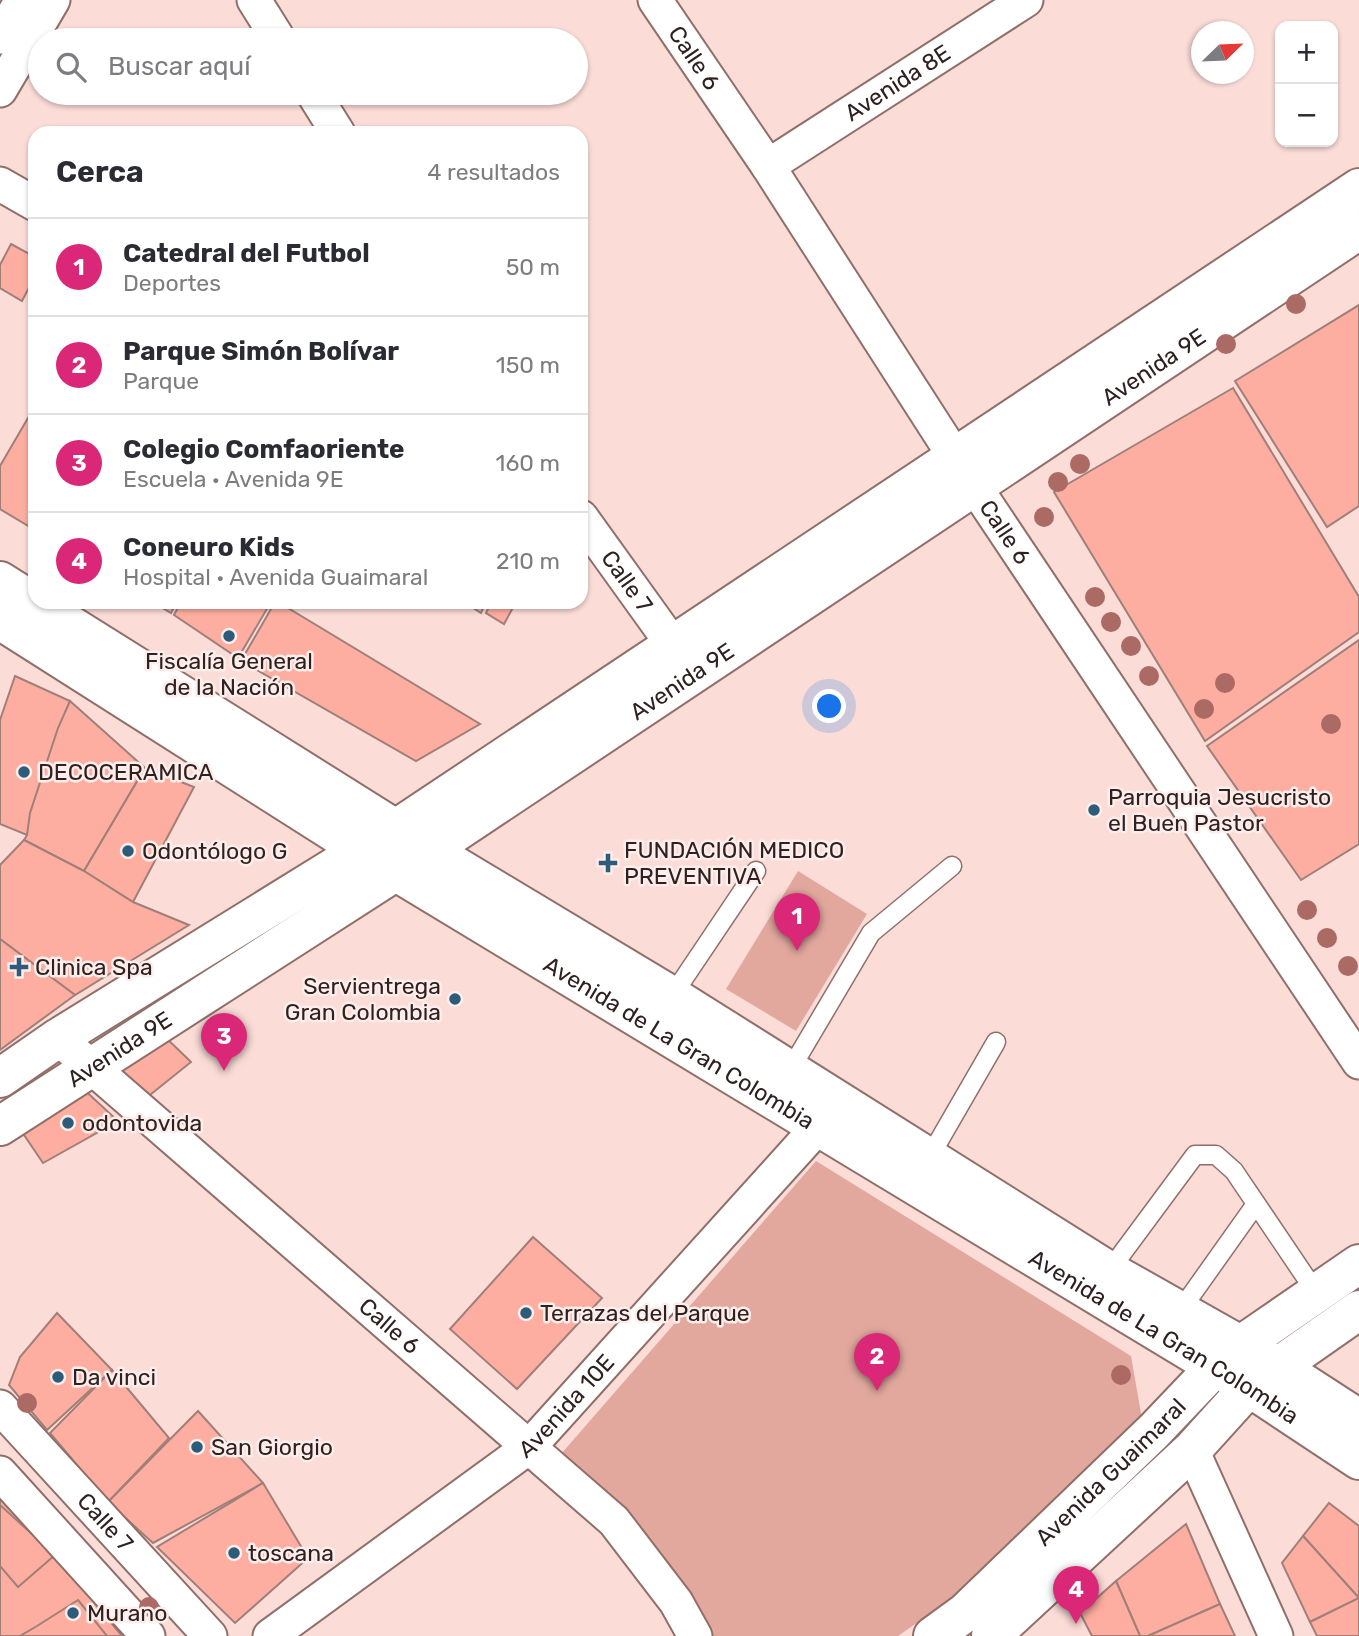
<!DOCTYPE html>
<html lang="es">
<head>
<meta charset="utf-8">
<style>
  body { margin:0; font-family:Rubik,sans-serif; background:#f2f2f3; color:#2b2b33 }
  .controls { position:absolute; right:21px; top:21px; display:grid; overflow:hidden; border-radius:14px; box-shadow:0 2px 5px #0004 }
  .controls button { width:63px; height:63px; display:grid; place-items:center; padding:0; border:0; border-bottom:2px solid #e1e1e2; background:#fff; color:#2b2b33; font:35px sans-serif }
  .compass { position:absolute; left:1191px; top:21px; width:63px; height:63px; border-radius:50%; background:#fff; box-shadow:0 2px 5px #0004; rotate:67deg }
  .you { position:absolute; left:830px; top:707px; width:24px; height:24px; margin:-18px; border:5px solid #fff; border-radius:50%; background:#1a73e8; box-shadow:0 0 0 10px #1a73e833 }
  .badge { display:grid; place-items:center; width:46px; height:46px; border-radius:50%; background:#db2777; color:#fff; font-size:23px; font-weight:700 }
  .pin { position:absolute; translate:-50% -58px; filter:drop-shadow(0 2px 4px #0008) }
  .pin::after { content:''; position:absolute; top:37px; width:24px; height:21px; background:inherit; clip-path:polygon(0 0,100% 0,50% 100%) }
  .list { margin:0; padding:0; list-style:none }
  h2 { display:flex; justify-content:space-between; align-items:center; height:91px; margin:0; padding:0 28px; font-size:30px }
  h2 small { font-size:23px; font-weight:400; color:#7c7c81 }
  .list li { display:grid; grid-template-columns:46px 1fr auto; gap:21px; align-items:center; box-sizing:border-box; height:98px; padding:0 28px; border-top:2px solid #e1e1e2 }
  .list b { display:block; font-size:26px; white-space:nowrap }
  .list p { margin:0; font-size:23px; white-space:nowrap; color:#7c7c81 }
  .list em { font-size:23px; font-style:normal; color:#7c7c81 }
  .icon { flex:none; width:38px; height:38px; fill:none; stroke:currentColor; stroke-width:2; stroke-linecap:round; stroke-linejoin:round }
  .map { position:relative; flex:none; width:1359px; height:1636px; overflow:hidden }
  .search { position:absolute; background:#fff; box-shadow:0 2px 5px #0004; left:28px; top:28px; width:560px; height:77px; display:flex; align-items:center; gap:18px; box-sizing:border-box; padding:0 24px; border-radius:38px; color:#7c7c81; font-size:26px }
  .panel { position:absolute; background:#fff; box-shadow:0 2px 5px #0004; left:28px; top:126px; width:560px; height:483px; border-radius:21px }
  .map>svg:first-child { display:block }
  .green { fill:#e2a89e }
  .building { fill:#feaea1; stroke:#a17f79; stroke-width:2 }
  .lines { fill:none; stroke-linecap:round; stroke-linejoin:round }
  .lane-casing { stroke:#906f69; stroke-width:21 }
  .street-casing { stroke:#906f69; stroke-width:37 }
  .secondary-casing { stroke:#906f69; stroke-width:42 }
  .lane { stroke:#fff; stroke-width:18 }
  .street { stroke:#fff; stroke-width:33 }
  .secondary { stroke:#fff; stroke-width:38 }
  .tree { fill:#ab6a64 }
  .poi-dot { fill:#2c5c7a; stroke:#fdedeb; stroke-width:2.5 }
  .labels { text-anchor:middle; dominant-baseline:central; stroke-width:5; stroke-linejoin:round; paint-order:stroke }
  .street-label { font-size:23px; fill:#2f211f; stroke:#fdedeb }
  .poi-label { font-size:23px; fill:#2f211f; stroke:#fdedeb; text-anchor:start }
</style>
</head>
<body>
<div class="map">
<svg width="1359" height="1636" viewBox="0 0 1359 1636">
  <rect width="100%" height="100%" fill="#fbdcd7"/>
  <g class="green">
    <path d="M798 871 867 914 796 1031 726 989Z"/>
    <path d="M816 1161 1131 1356 1143 1425 967 1588 898 1636H695L671 1589 541 1477Z"/>
  </g>
  <g class="building">
    <path d="M11 244 35 257V276L22 301 0 288V265Z"/>
    <path d="M1359 305V506L1327 527 1235 381Z"/>
    <path d="M1233 388 1359 597V632L1205 741 1054 492Z"/>
    <path d="M35 406V530L0 509V466Z"/>
    <path d="M153 602H177L171 613Z"/>
    <path d="M181 602H271L238 658 174 615Z"/>
    <path d="M275 602H278L480 724 416 761 241 661Z"/>
    <path d="M464 602H486L481 613Z"/>
    <path d="M491 602H516L504 624 486 613Z"/>
    <path d="M1359 640V844L1301 880 1207 746Z"/>
    <path d="M15 676 70 701 27 835 0 824V720Z"/>
    <path d="M70 701 145 768 84 871 24 840 27 835 30 813 58 728Z"/>
    <path d="M145 768 194 787 133 902 84 871Z"/>
    <path d="M24 840 84 871 133 902 189 925 75 995 0 939V865Z"/>
    <path d="M0 939 75 995 0 1050Z"/>
    <path d="M161 1033 191 1062 135 1107 99 1075Z"/>
    <path d="M79 1085 118 1121 43 1163 18 1126Z"/>
    <path d="M533 1237 602 1298 517 1389 450 1329Z"/>
    <path d="M57 1313 112 1370 47 1430 9 1385 20 1357Z"/>
    <path d="M112 1370 169 1438 108 1502 50 1433Z"/>
    <path d="M198 1411 263 1483 153 1543 108 1502Z"/>
    <path d="M263 1483 308 1558 235 1623 157 1547Z"/>
    <path d="M0 1489 122 1636H0Z"/>
    <path d="M1329 1503 1359 1526V1598L1303 1536Z"/>
    <path d="M0 1505 55 1555 18 1587 0 1566Z"/>
    <path d="M1186 1524 1220 1604 1148 1636H1140L1116 1581Z"/>
    <path d="M1303 1536 1359 1598 1310 1622 1282 1563Z"/>
    <path d="M1116 1581 1140 1636H1092L1080 1613Z"/>
    <path d="M1359 1598V1636H1317L1310 1622Z"/>
    <path d="M78 1600 107 1636H20L37 1626Z"/>
    <path d="M1220 1604 1235 1636H1148Z"/>
  </g>
  <g class="lines">
    <defs>
      <g id="lane">
        <path d="M672 996 756 871"/>
        <path d="M790 1070 871 933 952 866"/>
        <path d="M929 1158 996 1042"/>
        <path d="M1109 1271 1195 1155H1216L1234 1171 1317 1294"/>
        <path d="M1180 1311 1256 1204"/>
      </g>
      <g id="street">
        <path d="M254 0 279 40"/>
        <path id="s1" d="M655 0 768 166 955 457 1359 1062"/>
        <path d="M0 37 22 0"/>
        <path d="M0 90 53 0"/>
        <path d="M313 93 338 133"/>
        <path id="s2" d="M768 166 1026 0"/>
        <path d="M0 184 35 204"/>
        <path id="s3" d="M581 517 673 645"/>
        <path id="s4" d="M58 1038 614 1521 676 1602 695 1636"/>
        <path id="s5" d="M0 1407 210 1636"/>
        <path d="M1192 1450 1276 1636"/>
        <path d="M0 1473 148 1636"/>
        <path id="s6" d="M270 1636 529 1447 818 1127"/>
      </g>
      <g id="secondary">
        <path d="M0 581 429 850 672 996 1109 1271 1277 1366 1359 1419"/>
        <path id="s7" d="M0 620 395 871 1249 1387 1359 1460"/>
        <path d="M0 1078 58 1038 396 829 1359 188"/>
        <path id="s8" d="M0 1126 429 850 1359 230"/>
        <path id="s9" d="M933 1636 966 1612 1154 1431 1215 1367 1241 1345 1359 1264"/>
        <path d="M991 1636 1192 1450 1249 1387 1359 1310"/>
      </g>
    </defs>
    <use href="#lane" class="lane-casing"/>
    <use href="#street" class="street-casing"/>
    <use href="#secondary" class="secondary-casing"/>
    <use href="#lane" class="lane"/>
    <use href="#street" class="street"/>
    <use href="#secondary" class="secondary"/>
  </g>
  <g class="tree">
    <circle cx="1296" cy="304" r="10"/>
    <circle cx="1226" cy="344" r="10"/>
    <circle cx="1080" cy="464" r="10"/>
    <circle cx="1058" cy="482" r="10"/>
    <circle cx="1044" cy="517" r="10"/>
    <circle cx="1095" cy="597" r="10"/>
    <circle cx="1111" cy="622" r="10"/>
    <circle cx="1131" cy="646" r="10"/>
    <circle cx="1149" cy="676" r="10"/>
    <circle cx="1225" cy="683" r="10"/>
    <circle cx="1204" cy="709" r="10"/>
    <circle cx="1331" cy="724" r="10"/>
    <circle cx="1307" cy="910" r="10"/>
    <circle cx="1327" cy="938" r="10"/>
    <circle cx="1348" cy="966" r="10"/>
    <circle cx="1121" cy="1375" r="10"/>
    <circle cx="27" cy="1403" r="10"/>
    <circle cx="149" cy="1607" r="10"/>
  </g>
  <g class="poi-dot">
    <circle cx="229" cy="636" r="7"/>
    <circle cx="24" cy="772" r="7"/>
    <circle cx="1094" cy="810" r="7"/>
    <circle cx="128" cy="851" r="7"/>
    <path d="M604.5 852.5h7v7h7v7h-7v7h-7v-7h-7v-7h7z"/>
    <path d="M15.5 956.5h7v7h7v7h-7v7h-7v-7h-7v-7h7z"/>
    <circle cx="455" cy="999" r="7"/>
    <circle cx="68" cy="1123" r="7"/>
    <circle cx="526" cy="1313" r="7"/>
    <circle cx="58" cy="1377" r="7"/>
    <circle cx="197" cy="1447" r="7"/>
    <circle cx="234" cy="1553" r="7"/>
    <circle cx="73" cy="1613" r="7"/>
  </g>
  <g class="labels">
    <g class="street-label">
      <text stroke="none"><textPath href="#s1" startOffset="70">Calle 6</textPath></text>
      <text stroke="none"><textPath href="#s2" startOffset="154">Avenida 8E</textPath></text>
      <text stroke="none"><textPath href="#s8" startOffset="1381">Avenida 9E</textPath></text>
      <text stroke="none"><textPath href="#s1" startOffset="637">Calle 6</textPath></text>
      <text stroke="none"><textPath href="#s3" startOffset="79">Calle 7</textPath></text>
      <text stroke="none"><textPath href="#s8" startOffset="814">Avenida 9E</textPath></text>
      <text stroke="none"><textPath href="#s7" startOffset="800">Avenida de La Gran Colombia</textPath></text>
      <text stroke="none"><textPath href="#s8" startOffset="142">Avenida 9E</textPath></text>
      <text stroke="none"><textPath href="#s4" startOffset="439">Calle 6</textPath></text>
      <text stroke="none"><textPath href="#s7" startOffset="1367">Avenida de La Gran Colombia</textPath></text>
      <text stroke="none"><textPath href="#s6" startOffset="376">Avenida 10E</textPath></text>
      <text stroke="none"><textPath href="#s9" startOffset="242">Avenida Guaimaral</textPath></text>
      <text stroke="none"><textPath href="#s5" startOffset="156">Calle 7</textPath></text>
    </g>
    <g class="poi-label">
      <text x="229" y="661" text-anchor="middle">Fiscalía General<tspan x="229" dy="26">de la Nación</tspan></text>
      <text x="38" y="772">DECOCERAMICA</text>
      <text x="1108" y="797">Parroquia Jesucristo<tspan x="1108" dy="26">el Buen Pastor</tspan></text>
      <text x="624" y="850">FUNDACIÓN MEDICO<tspan x="624" dy="26">PREVENTIVA</tspan></text>
      <text x="142" y="851">Odontólogo G</text>
      <text x="35" y="967">Clinica Spa</text>
      <text x="441" y="986" text-anchor="end">Servientrega<tspan x="441" dy="26">Gran Colombia</tspan></text>
      <text x="82" y="1123">odontovida</text>
      <text x="540" y="1313">Terrazas del Parque</text>
      <text x="72" y="1377">Da vinci</text>
      <text x="211" y="1447">San Giorgio</text>
      <text x="248" y="1553">toscana</text>
      <text x="87" y="1613">Murano</text>
    </g>
  </g>
</svg>
<div class="controls">
<button>+</button>
<button>−</button>
</div>
<svg class="compass" viewBox="-18 -18 36 36"><path d="M0-13l5 13h-10z" fill="#e53935"/><path d="M0 13l5-13h-10z" fill="#7c7c81"/></svg>
<div class="you"></div>
<div class="pin badge" style="left:797px;top:951px">1</div>
<div class="pin badge" style="left:877px;top:1391px">2</div>
<div class="pin badge" style="left:224px;top:1071px">3</div>
<div class="pin badge" style="left:1076px;top:1624px">4</div>
<div class="search"><svg class="icon" aria-label="search" viewBox="0 0 24 24"><circle cx="10" cy="10" r="6"/><path d="M15 15l6 6"/></svg>Buscar aquí</div>
<section class="panel">
<h2>Cerca<small>4 resultados</small></h2>
<ul class="list">
<li><span class="badge">1</span><div><b>Catedral del Futbol</b><p>Deportes</p></div><em>50 m</em></li>
<li><span class="badge">2</span><div><b>Parque Simón Bolívar</b><p>Parque</p></div><em>150 m</em></li>
<li><span class="badge">3</span><div><b>Colegio Comfaoriente</b><p>Escuela · Avenida 9E</p></div><em>160 m</em></li>
<li><span class="badge">4</span><div><b>Coneuro Kids</b><p>Hospital · Avenida Guaimaral</p></div><em>210 m</em></li>
</ul>
</section>
</div>
</body>
</html>
